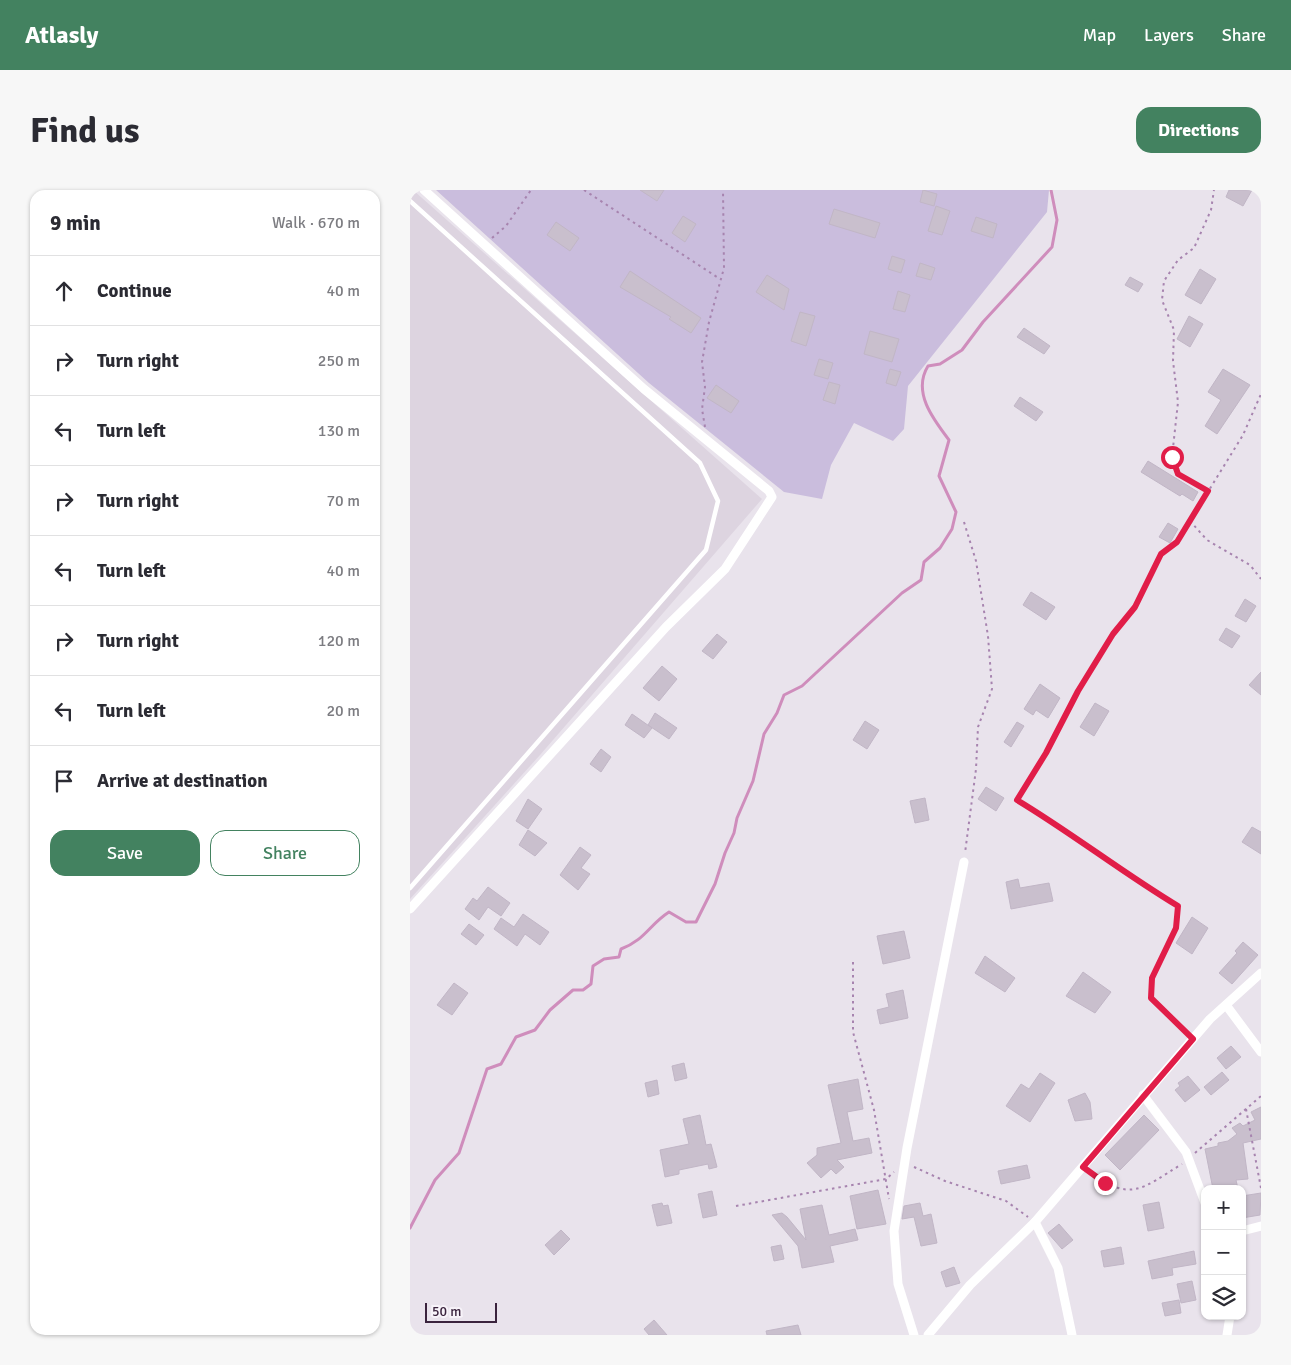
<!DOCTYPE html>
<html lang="en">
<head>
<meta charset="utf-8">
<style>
  body { margin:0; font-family:Signika,sans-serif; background:#f7f7f7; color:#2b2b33 }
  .controls { position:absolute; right:15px; bottom:15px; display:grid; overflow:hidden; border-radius:10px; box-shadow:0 1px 4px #0004 }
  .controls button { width:45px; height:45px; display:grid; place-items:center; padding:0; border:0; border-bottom:1px solid #e1e1e2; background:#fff; color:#2b2b33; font:25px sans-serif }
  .scale { position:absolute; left:15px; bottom:12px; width:72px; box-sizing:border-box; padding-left:5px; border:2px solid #3a233d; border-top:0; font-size:14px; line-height:18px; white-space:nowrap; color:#3a233d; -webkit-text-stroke:4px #f7f3f9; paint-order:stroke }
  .stop { position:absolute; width:15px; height:15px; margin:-11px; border:4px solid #e11d48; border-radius:50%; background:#fff }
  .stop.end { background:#e11d48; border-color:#fff; box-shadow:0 1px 5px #0008 }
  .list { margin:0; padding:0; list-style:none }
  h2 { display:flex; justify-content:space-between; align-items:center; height:65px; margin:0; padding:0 20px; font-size:21px }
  h2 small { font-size:16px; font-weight:400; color:#7c7c81 }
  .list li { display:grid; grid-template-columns:32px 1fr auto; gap:15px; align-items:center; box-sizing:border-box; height:70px; padding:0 20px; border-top:1px solid #e1e1e2 }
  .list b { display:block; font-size:19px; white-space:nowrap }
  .list em { font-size:16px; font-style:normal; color:#7c7c81 }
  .actions { display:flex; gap:10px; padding:15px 20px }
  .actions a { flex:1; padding:11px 0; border:1px solid #438260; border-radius:15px; text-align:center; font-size:18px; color:#438260 }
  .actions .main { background:#438260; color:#fff }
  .icon { flex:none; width:28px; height:28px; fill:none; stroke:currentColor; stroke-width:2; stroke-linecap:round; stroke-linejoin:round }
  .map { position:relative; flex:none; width:851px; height:1145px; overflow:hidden; border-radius:15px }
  header { display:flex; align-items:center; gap:30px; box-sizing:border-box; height:70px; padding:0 25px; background:#438260; color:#fff }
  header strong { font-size:24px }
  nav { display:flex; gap:28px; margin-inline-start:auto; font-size:18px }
  .intro { display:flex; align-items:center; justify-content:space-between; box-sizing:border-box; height:120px; padding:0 30px }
  h1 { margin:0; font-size:35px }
  .button { padding:12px 22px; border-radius:15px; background:#438260; color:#fff; font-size:18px; font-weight:700 }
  main { display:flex; gap:30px; padding:0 30px }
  aside { flex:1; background:#fff; border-radius:15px; box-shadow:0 1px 4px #0004 }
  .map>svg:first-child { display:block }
  .built { fill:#ddd4e0 }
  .green { fill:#cabddd }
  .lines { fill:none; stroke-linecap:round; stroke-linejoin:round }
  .stream { stroke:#cf8dbc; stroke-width:3 }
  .building { fill:#c9bfcd; stroke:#c1b6c6 }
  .path { stroke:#a784af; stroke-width:2; stroke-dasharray:2.5 4; stroke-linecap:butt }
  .service { stroke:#fff; stroke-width:4.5 }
  .minor { stroke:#fff; stroke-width:9 }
  .route { stroke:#e11d48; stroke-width:6 }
</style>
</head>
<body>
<header>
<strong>Atlasly</strong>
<nav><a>Map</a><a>Layers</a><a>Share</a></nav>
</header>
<div class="intro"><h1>Find us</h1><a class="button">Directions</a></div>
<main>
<aside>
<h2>9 min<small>Walk · 670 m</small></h2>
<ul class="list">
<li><svg class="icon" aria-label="ahead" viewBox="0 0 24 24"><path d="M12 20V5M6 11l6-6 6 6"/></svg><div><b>Continue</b></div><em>40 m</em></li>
<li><svg class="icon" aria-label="right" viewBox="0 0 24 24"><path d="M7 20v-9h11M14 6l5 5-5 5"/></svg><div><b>Turn right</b></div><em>250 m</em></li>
<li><svg class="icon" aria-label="left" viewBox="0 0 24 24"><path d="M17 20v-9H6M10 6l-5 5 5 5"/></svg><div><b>Turn left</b></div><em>130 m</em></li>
<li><svg class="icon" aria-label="right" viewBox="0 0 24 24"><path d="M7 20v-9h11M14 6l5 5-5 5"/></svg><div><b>Turn right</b></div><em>70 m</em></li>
<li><svg class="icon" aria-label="left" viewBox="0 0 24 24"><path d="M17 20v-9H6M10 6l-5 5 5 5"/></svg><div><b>Turn left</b></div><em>40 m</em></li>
<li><svg class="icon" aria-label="right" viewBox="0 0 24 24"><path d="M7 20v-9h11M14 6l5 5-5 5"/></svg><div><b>Turn right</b></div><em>120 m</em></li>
<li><svg class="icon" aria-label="left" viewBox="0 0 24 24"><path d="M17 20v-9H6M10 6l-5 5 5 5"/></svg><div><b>Turn left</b></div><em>20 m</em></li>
<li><svg class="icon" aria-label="arrive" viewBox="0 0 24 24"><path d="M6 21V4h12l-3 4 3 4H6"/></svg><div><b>Arrive at destination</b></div></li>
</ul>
<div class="actions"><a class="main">Save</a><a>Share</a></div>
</aside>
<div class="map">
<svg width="851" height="1145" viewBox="0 0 851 1145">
  <rect width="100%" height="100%" fill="#e9e3ec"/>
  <path class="built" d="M0 0H3L352 309 130 565 0 709Z"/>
  <path class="green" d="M26 0H639L637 22 498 196 494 239 483 251 444 233 421 275 412 309 374 302 239 193Z"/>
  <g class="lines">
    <path class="stream" d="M0 1038 25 990 49 963 77 879 91 874 106 847 125 840 140 820 163 800H173L181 794 183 776 194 769 209 767 211 759C235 750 239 735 259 722L276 732H286L305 694 315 663 324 643 327 628 343 591 354 544 367 523 374 505 392 496 492 403 511 390 514 372 530 358 542 339 546 322 529 286 539 250C523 229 502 202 518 176L530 174 552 160 573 132 642 57 647 30 641 0"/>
  </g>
  <g class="building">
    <path d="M230 0H254L247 11Z"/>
    <path d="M513 0 527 4 524 16 510 12Z"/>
    <path d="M819 0H842L833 16 816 7Z"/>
    <path d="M526 16 540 21 532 45 518 41Z"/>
    <path d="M424 19 470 33 465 48 419 34Z"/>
    <path d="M273 26 286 34 275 52 262 43Z"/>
    <path d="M566 27 587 34 583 48 561 41Z"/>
    <path d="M146 32 169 48 160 61 137 45Z"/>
    <path d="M482 66 495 70 491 83 478 79Z"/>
    <path d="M510 73 525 78 521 90 506 86Z"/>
    <path d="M790 79 806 89 791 114 775 105Z"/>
    <path d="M220 81 291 128 281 143 259 129 261 127 210 97Z"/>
    <path d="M357 85 379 99 374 120 346 102Z"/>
    <path d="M720 87 733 94 728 102 715 95Z"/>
    <path d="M488 101 500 105 495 122 483 119Z"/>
    <path d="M390 122 405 126 396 156 381 151Z"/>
    <path d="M779 126 793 134 780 157 767 149Z"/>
    <path d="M614 138 640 156 634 164 607 147Z"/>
    <path d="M460 141 489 149 482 172 454 164Z"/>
    <path d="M409 169 423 173 418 189 404 185Z"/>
    <path d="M480 179 491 182 486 196 476 193Z"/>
    <path d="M813 179 840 195 807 244 795 236 811 210 798 202Z"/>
    <path d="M419 192 430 195 425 214 413 210Z"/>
    <path d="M306 195 329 211 321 223 297 208Z"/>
    <path d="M610 207 633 222 626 231 604 216Z"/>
    <path d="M738 271 788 302 783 311 772 304 770 306 731 282Z"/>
    <path d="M758 333 768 339 760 353 749 347Z"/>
    <path d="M621 402 645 417 636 430 613 415Z"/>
    <path d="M835 409 846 416 836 432 825 426Z"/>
    <path d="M816 438 830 446 822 458 809 450Z"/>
    <path d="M307 444 317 452 303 469 292 461Z"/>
    <path d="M252 476 267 489 249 511 233 498Z"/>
    <path d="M851 482V505L839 495Z"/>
    <path d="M630 494 650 508 638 528 626 520 623 525 614 519Z"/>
    <path d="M685 513 699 521 684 546 670 537Z"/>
    <path d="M245 523 267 538 259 549 238 535Z"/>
    <path d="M222 524 242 538 234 548 215 535Z"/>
    <path d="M455 531 469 540 457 559 443 550Z"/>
    <path d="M607 532 614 536 601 557 594 552Z"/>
    <path d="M191 559 201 567 191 582 180 574Z"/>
    <path d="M576 597 594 608 586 621 568 609Z"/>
    <path d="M515 608 519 630 505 633 500 611Z"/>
    <path d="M118 609 132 619 118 639 106 631Z"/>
    <path d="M842 637 851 642V664L832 652Z"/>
    <path d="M118 640 137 653 125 666 109 655Z"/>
    <path d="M170 657 181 665 171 678 180 684 168 700 150 685Z"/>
    <path d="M608 689 610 698 639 693 643 711 601 719 596 692Z"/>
    <path d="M78 697 100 713 91 726 78 717 69 730 55 719 63 708 67 711Z"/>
    <path d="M113 724 139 742 130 755 115 744 107 756 84 739 91 728 104 737Z"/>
    <path d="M782 727 798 738 782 764 766 753Z"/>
    <path d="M59 734 74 745 66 755 51 744Z"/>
    <path d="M494 741 500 768 473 774 467 746Z"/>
    <path d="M833 752 848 765 822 794 809 783 827 763 825 761Z"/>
    <path d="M575 766 605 788 595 802 565 783Z"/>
    <path d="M673 782 701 802 685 823 656 806Z"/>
    <path d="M44 793 58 803 42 825 27 815Z"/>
    <path d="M493 800 498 828 470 834 467 820 479 817 476 804Z"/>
    <path d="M821 856 831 867 816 879 807 868Z"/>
    <path d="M274 873 277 888 265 891 262 876Z"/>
    <path d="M812 882 819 890 801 905 794 897Z"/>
    <path d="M630 883 645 893 620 932 596 916 611 894 619 899Z"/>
    <path d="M778 886 790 900 775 912 765 900 770 896 768 893Z"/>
    <path d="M448 889 453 919 437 922 443 951 459 948 462 963 427 970 434 977 426 984 421 979 411 988 397 973 407 965V958L431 953 418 895Z"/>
    <path d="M247 890 249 904 238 907 235 893Z"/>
    <path d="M675 903 680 912 682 929 665 931 658 910Z"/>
    <path d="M851 917V949L833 953 838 989 826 990 828 999H803L795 959 808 956V953L818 951 827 944 822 938 830 933 833 936 845 930 841 922Z"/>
    <path d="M290 925 296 955 301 954 307 977 299 979 298 974 269 980V984L255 987 250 960 279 954 273 929Z"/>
    <path d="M734 925 749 940 710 980 695 965Z"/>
    <path d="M617 975 620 988 591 994 588 981Z"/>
    <path d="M468 1000 476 1034 447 1039 440 1006Z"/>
    <path d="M302 1001 307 1025 293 1028 288 1004Z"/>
    <path d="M851 1003 850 1025 832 1028V1006Z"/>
    <path d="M749 1012 754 1038 738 1041 733 1015Z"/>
    <path d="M252 1013 253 1016 258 1015 262 1033 247 1036 242 1015Z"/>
    <path d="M510 1013 513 1026 521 1024 527 1053 511 1056 504 1027 492 1029 494 1016Z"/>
    <path d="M412 1015 419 1045 445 1039 448 1050 420 1056 424 1072 392 1078 388 1056 362 1025 372 1023 377 1027 396 1050 390 1019Z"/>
    <path d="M649 1034 663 1050 652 1059 638 1043Z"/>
    <path d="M151 1040 160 1049 144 1065 135 1055Z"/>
    <path d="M371 1055 374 1069 364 1071 361 1057Z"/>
    <path d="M711 1057 714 1074 694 1077 691 1061Z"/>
    <path d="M784 1061 786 1074 762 1078 763 1085 742 1089 738 1071Z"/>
    <path d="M544 1077 550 1093 536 1097 531 1082Z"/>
    <path d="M782 1091 786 1110 771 1113 767 1094Z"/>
    <path d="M769 1110 771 1123 755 1126 752 1113Z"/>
    <path d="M244 1130 257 1145H239L234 1139Z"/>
    <path d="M388 1135 391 1145H357L356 1141Z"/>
  </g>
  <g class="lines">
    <g class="path">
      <path d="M174 0 310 89"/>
      <path d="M82 48 96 36 121 0"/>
      <path d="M295 237 292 219 295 197 292 172 299 132 314 78 313 0"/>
      <path d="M798 301 768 285 762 267 768 212 763 171 764 140 752 110 754 91 768 70 784 58 801 20 804 0"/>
      <path d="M780 331 797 350 840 375 851 389"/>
      <path d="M554 332 566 371 578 446 582 499 568 537 566 579 555 663"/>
      <path d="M443 772V842L464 920 479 1009"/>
      <path d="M776 842 741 808 742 788 765 738 769 716C713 684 662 643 607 610L636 563 667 501 703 444 725 417 751 364 767 352 833 245 851 204"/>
      <path d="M836 919 851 998"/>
      <path d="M785 963 851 906"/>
      <path d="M504 977 535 991 596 1011 618 1027"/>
      <path d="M679 981C721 1013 731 999 772 974"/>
      <path d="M326 1016 476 989 484 982"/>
    </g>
    <path class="service" d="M0 11 290 273 308 311 296 360 0 698"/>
    <g class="minor">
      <path d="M0 719 256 437 315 379 362 307 359 301 234 199 14 0"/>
      <path d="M816 815 851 862"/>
      <path d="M733 905 776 962 795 1013"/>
      <path d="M625 1032 648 1078 662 1145"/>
      <path d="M832 1041 851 1036"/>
      <path d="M504 1145 488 1094 484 1041 497 958 554 672"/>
      <path d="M518 1145 560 1095 625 1032 800 829 851 783"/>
      <path d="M817 1145 820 1126"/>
    </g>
  </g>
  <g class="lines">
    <path class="route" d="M695 993 673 977 783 849 741 808 742 788 766 738 768 716C713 683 662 643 607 610L636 563 668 501 703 444 725 417 751 364 767 352 798 301 768 284 762 267"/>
  </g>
</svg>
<div class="controls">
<button>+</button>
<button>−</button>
<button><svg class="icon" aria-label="layers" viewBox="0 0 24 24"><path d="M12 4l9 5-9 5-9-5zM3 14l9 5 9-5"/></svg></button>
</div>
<div class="scale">50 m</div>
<div class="stop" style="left:762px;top:267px"></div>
<div class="stop end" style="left:695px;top:993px"></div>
</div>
</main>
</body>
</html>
